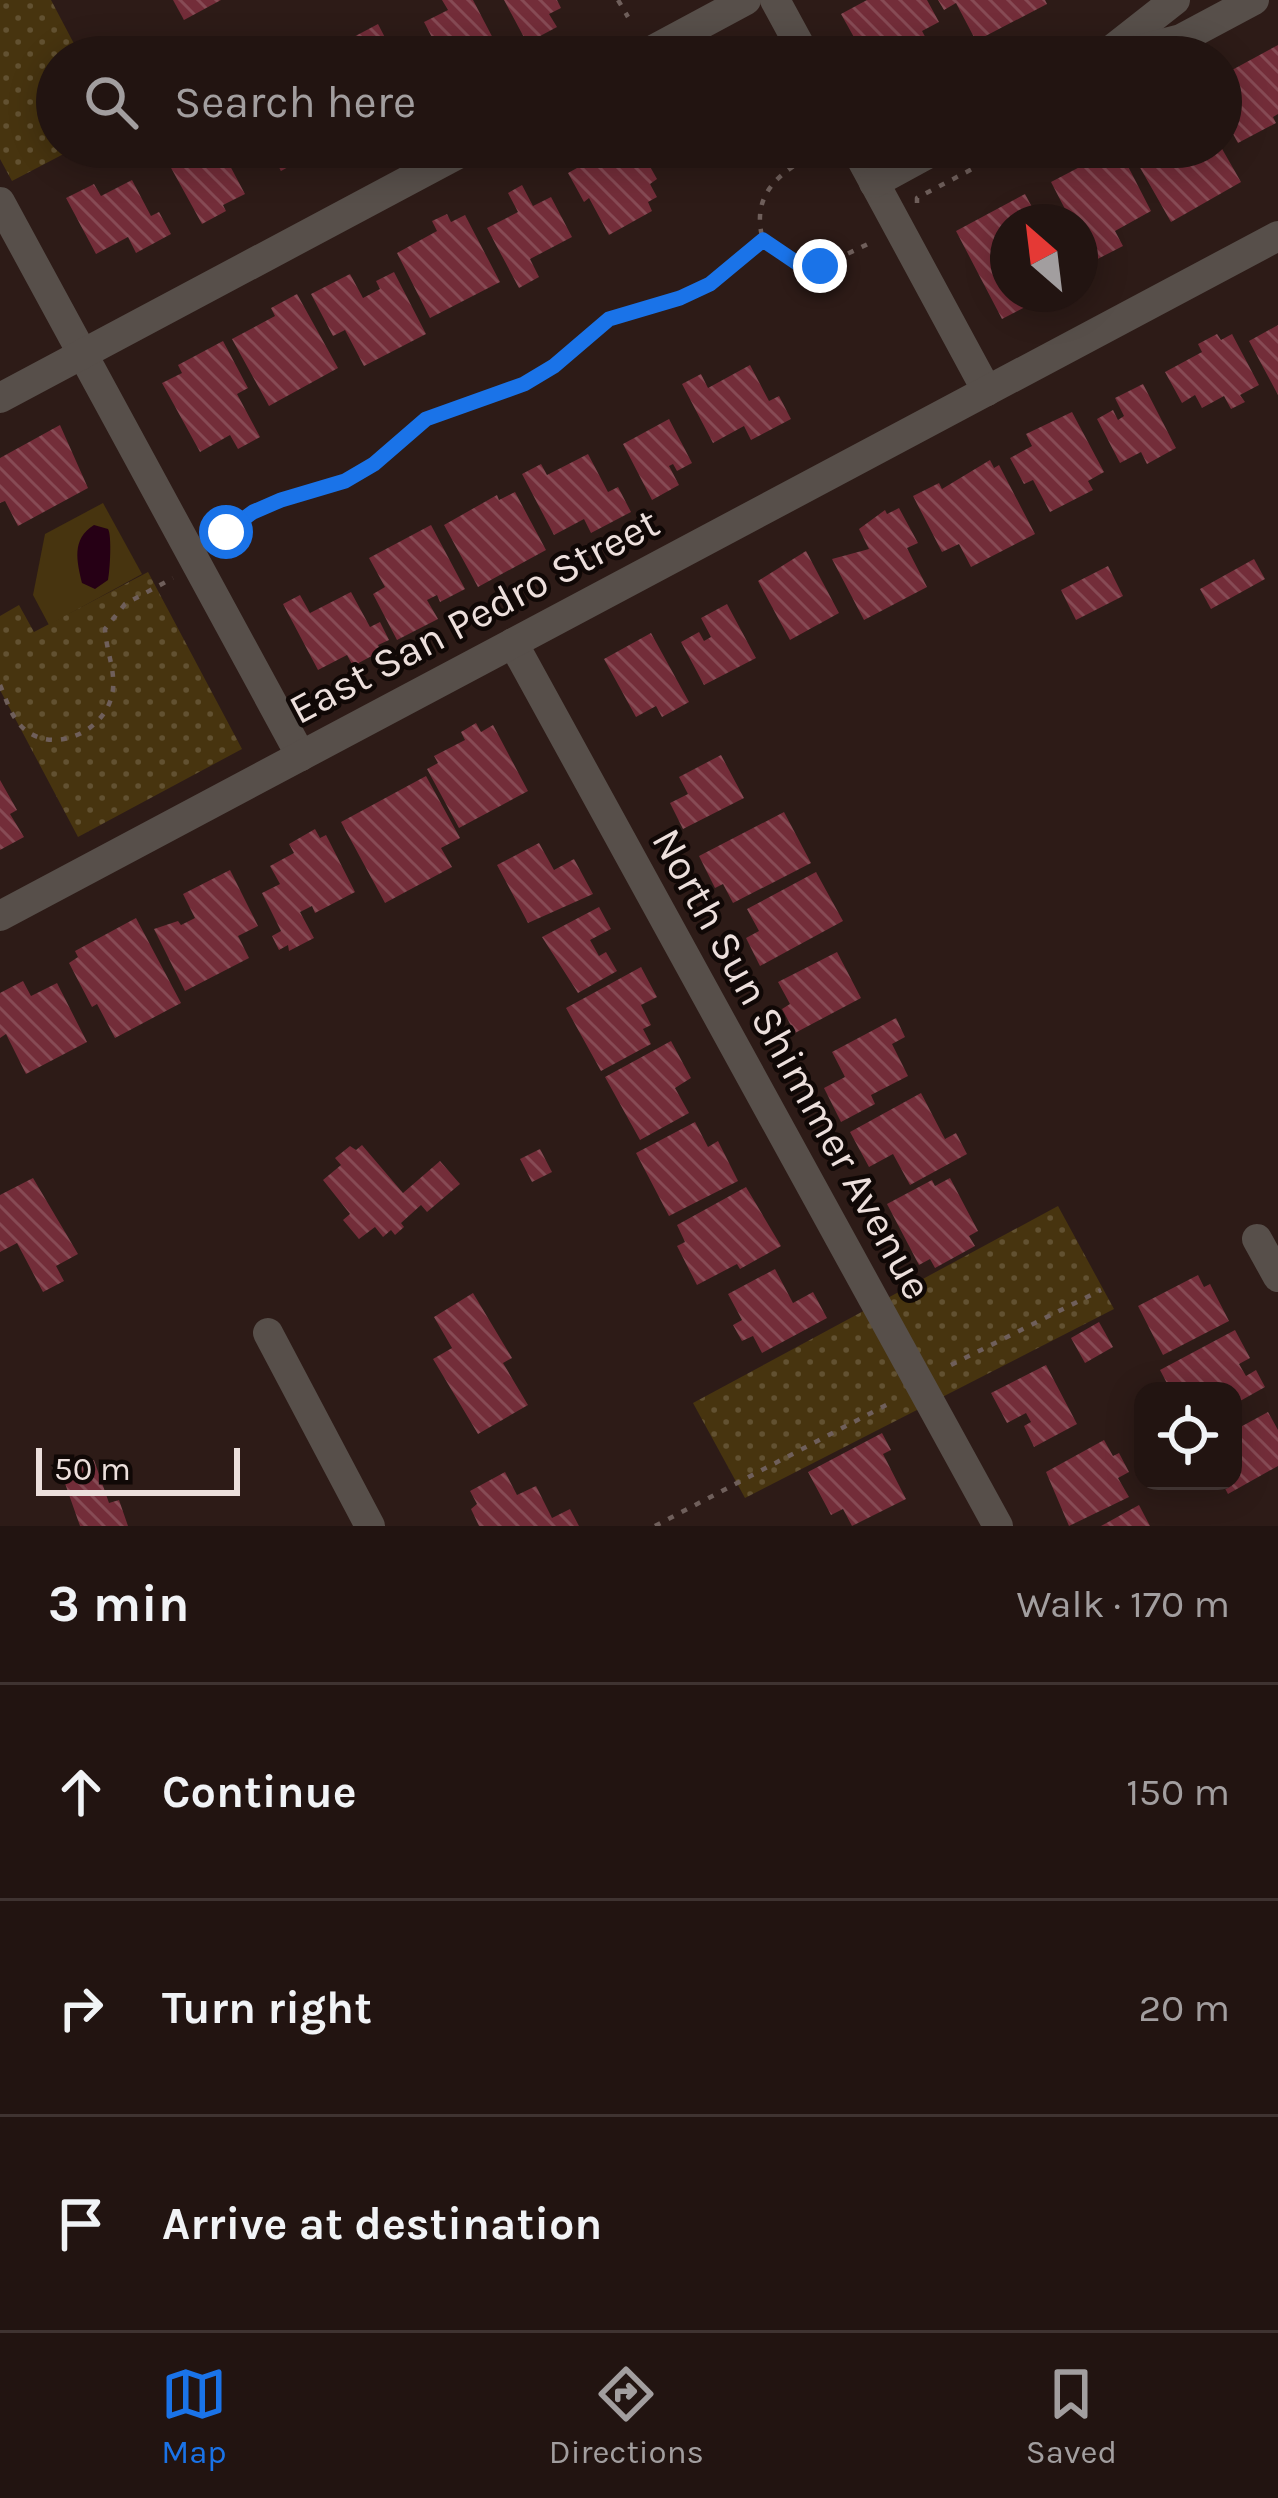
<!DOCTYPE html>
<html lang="en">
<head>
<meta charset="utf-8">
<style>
  body { margin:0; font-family:Karla,sans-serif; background:#2e211f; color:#f1f3f6 }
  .controls { position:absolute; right:36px; bottom:36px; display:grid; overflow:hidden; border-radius:24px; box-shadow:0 6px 30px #0003 }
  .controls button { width:108px; height:108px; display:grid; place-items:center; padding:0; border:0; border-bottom:3px solid #3f3331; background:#221411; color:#f1f3f6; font:60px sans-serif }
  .compass { position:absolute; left:990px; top:204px; width:108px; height:108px; border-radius:50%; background:#221411; box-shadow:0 6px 30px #0003; rotate:332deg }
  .scale { position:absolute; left:36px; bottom:30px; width:204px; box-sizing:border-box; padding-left:12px; border:6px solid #ecdfdc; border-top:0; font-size:33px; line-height:42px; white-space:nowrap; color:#ecdfdc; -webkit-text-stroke:9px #100806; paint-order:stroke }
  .stop { position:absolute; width:36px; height:36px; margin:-27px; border:9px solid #1a73e8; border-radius:50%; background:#fff }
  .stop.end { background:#1a73e8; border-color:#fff; box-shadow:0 3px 12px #0008 }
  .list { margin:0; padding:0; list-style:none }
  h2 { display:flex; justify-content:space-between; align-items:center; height:156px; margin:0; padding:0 48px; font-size:51px }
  h2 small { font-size:39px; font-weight:400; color:#a29e9f }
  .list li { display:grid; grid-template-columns:78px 1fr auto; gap:36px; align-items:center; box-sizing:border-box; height:216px; padding:0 48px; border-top:3px solid #3f3331 }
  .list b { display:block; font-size:45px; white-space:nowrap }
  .list em { font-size:39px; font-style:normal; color:#a29e9f }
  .icon { flex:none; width:66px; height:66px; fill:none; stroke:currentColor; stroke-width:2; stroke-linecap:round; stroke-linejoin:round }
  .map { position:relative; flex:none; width:1278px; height:1526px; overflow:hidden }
  .search { position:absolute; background:#221411; box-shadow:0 6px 30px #0003; left:36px; right:36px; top:36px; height:132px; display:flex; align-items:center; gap:30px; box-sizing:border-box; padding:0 42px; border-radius:66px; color:#a29e9f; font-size:45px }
  .sheet { height:804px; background:#221411 }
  nav { display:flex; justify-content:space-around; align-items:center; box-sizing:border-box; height:168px; border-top:3px solid #3f3331; background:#221411; font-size:33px; color:#a29e9f }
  nav a { display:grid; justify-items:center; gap:6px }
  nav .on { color:#1a73e8 }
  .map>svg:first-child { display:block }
  .grass { fill:#47340f }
  .park { fill:url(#park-dots) }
  .water { fill:#260015 }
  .building { fill:url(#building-back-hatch) }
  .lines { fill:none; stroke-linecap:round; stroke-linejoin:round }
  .path { stroke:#6f5f5b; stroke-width:4.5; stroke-dasharray:6 9; stroke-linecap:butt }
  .street { stroke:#574f4a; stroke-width:30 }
  .route { stroke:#1a73e8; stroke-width:15 }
  .labels { text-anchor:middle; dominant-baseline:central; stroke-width:9; stroke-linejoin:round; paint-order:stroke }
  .street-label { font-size:42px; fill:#ecdfdc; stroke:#100806 }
</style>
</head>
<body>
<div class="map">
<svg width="1278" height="1526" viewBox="0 0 1278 1526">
  <defs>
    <pattern id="park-dots" width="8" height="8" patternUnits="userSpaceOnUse" patternTransform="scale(3)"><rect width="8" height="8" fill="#47340f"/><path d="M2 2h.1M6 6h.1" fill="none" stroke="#625131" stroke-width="1.8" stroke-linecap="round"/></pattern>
    <pattern id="building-back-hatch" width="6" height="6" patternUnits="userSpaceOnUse" patternTransform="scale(3)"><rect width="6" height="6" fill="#732d39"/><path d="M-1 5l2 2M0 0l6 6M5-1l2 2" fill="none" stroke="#874b55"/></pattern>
  </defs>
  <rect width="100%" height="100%" fill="#2d1b17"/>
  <path class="grass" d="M103 503 142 574 49 625 33 595 45 534Z"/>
  <g class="park">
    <path d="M0 0H51L81 57H57V147H77L12 181 0 159Z"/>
    <path d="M148 572 242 749 78 837 0 690V616L19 605 34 632Z"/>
    <path d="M1058 1206 1114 1309 745 1498 693 1403Z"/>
  </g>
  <path class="water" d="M94 525 108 529C112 535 110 571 108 580L95 589 82 583C77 562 71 539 94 525Z"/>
  <g class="building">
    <path d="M173 0H221L184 20Z"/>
    <path d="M442 0H473L496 44 480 52 476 45 471 48 476 57H442L424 22 448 10Z"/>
    <path d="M504 0H557L561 8 549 14 557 27 527 43Z"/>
    <path d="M867 0H927L939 22 922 31 936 57H865L841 14Z"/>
    <path d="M938 0H1045L1047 4 976 41 956 3 944 10Z"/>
    <path d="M378 24 395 57H316Z"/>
    <path d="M1278 45V114L1273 117 1276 123 1238 143 1221 112V76Z"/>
    <path d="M193 147H220L245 194 223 205 226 211 202 224 170 166 196 152Z"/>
    <path d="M268 147H305L310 155 281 171Z"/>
    <path d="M602 147H639L657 179 650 184 657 197 648 202 652 211 609 235 589 198 584 202 568 173 577 168 574 161 597 149 602 159 607 156Z"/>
    <path d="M1118 147 1151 211 1115 231 1123 246 1080 268V222H1057L1054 217 1066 211 1051 182Z"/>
    <path d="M1152 147H1160L1163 152 1171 147H1221L1241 182 1171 222 1134 157Z"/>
    <path d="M132 180 151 216 159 212 171 234 136 253 128 237 96 254 66 198 94 184 101 196Z"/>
    <path d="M522 185 533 206 551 197 572 237 530 259 539 277 519 288 487 228 518 212 508 193Z"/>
    <path d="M1025 194 1040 222H1008V294H1023L1029 305 1002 319 956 231Z"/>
    <path d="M447 214 451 222 465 215 500 282 430 318 397 253 437 231 432 221Z"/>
    <path d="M394 272 426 334 364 366 345 330 333 336 311 294 350 274 363 298 380 289 376 281Z"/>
    <path d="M297 294 338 368 269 406 232 339 275 316 271 308Z"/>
    <path d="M1278 325V395L1249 341Z"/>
    <path d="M1217 334 1221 340 1232 334 1259 385 1240 395 1245 402 1231 409 1224 396 1202 408 1195 395 1182 403 1165 372 1202 352 1198 344Z"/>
    <path d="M223 341 248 388 237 394 260 437 238 449 230 435 200 452 162 383 182 373 178 365Z"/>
    <path d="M750 365 769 401 779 396 791 419 751 440 744 426 713 443 682 384 701 374 708 388Z"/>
    <path d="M1143 384 1176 448 1147 464 1141 452 1120 463 1097 419 1113 410 1118 420 1124 416 1115 398Z"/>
    <path d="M1072 412 1104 472 1088 481 1093 490 1050 512 1033 480 1024 484 1010 458 1032 446 1026 434Z"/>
    <path d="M669 419 692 463 677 471 673 464 669 466 679 485 652 500 623 444Z"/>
    <path d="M60 425 88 488 18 526 5 501 0 503V458Z"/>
    <path d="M588 454 608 492 618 487 631 512 591 533 584 519 554 535 522 474 541 464 547 475Z"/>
    <path d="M990 460 994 468 999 465 1035 534 971 567 959 544 942 552 913 496 939 483 942 489Z"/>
    <path d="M515 492 546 550 478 587 444 525 497 495 499 500Z"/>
    <path d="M899 508 918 543 907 548 927 587 864 620 832 559 869 549 859 529 885 510 887 514Z"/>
    <path d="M431 525 465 589 440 602 437 595 427 600 438 619 397 640 373 594 385 587 369 558Z"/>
    <path d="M806 551 839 613 790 640 758 581Z"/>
    <path d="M1254 559 1265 579 1211 609 1200 589Z"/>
    <path d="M1108 566 1123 596 1076 620 1061 590Z"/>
    <path d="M351 592 370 627 380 622 389 640 378 645 381 651 353 666 347 655 318 670 283 604 300 595 310 613Z"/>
    <path d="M727 604 756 658 704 685 681 642 699 632 704 641 711 637 701 618Z"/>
    <path d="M651 633 689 702 662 717 656 706 636 717 604 659Z"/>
    <path d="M476 723 481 732 493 725 528 791 459 828 427 769 438 763 434 756 465 740 461 732Z"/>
    <path d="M721 755 744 798 683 829 670 803 688 794 679 777Z"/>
    <path d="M426 776 460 838 441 848 452 867 385 903 341 822Z"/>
    <path d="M0 780 17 810 10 814 24 837 0 850Z"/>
    <path d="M784 812 811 863 733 903 723 884 715 888 699 856Z"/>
    <path d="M315 829 320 838 326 835 355 892 315 913 312 906 300 912 314 938 289 951 288 945 279 950 272 936 281 931 262 893 280 884 270 866 294 853 289 844Z"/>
    <path d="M539 843 554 870 574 859 593 894 528 923 497 865Z"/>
    <path d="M230 870 258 926 238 936 249 958 185 991 154 929 178 921 181 925 195 918 183 894Z"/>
    <path d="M816 872 843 921 760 966 746 938 759 931 747 909Z"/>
    <path d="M599 907 611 929 590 940 599 956 606 952 617 971 578 993 542 937Z"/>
    <path d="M136 918 181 1003 115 1038 97 1004 92 1007 69 963 78 957 75 951Z"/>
    <path d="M837 952 861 998 795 1033 782 1009 790 1004 778 982Z"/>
    <path d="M641 967 657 997 641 1005 651 1025 643 1029 651 1044 601 1071 566 1008Z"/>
    <path d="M23 981 31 996 57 983 87 1042 26 1074 6 1034 0 1038V993Z"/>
    <path d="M896 1018 905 1037 892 1044 908 1076 871 1095 875 1104 841 1122 824 1088 845 1077 832 1052Z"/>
    <path d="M671 1041 691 1078 675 1088 689 1113 640 1140 605 1077Z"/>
    <path d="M921 1093 945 1139 956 1133 967 1154 910 1185 893 1154 869 1167 850 1132Z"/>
    <path d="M695 1122 708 1147 718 1141 738 1181 669 1216 636 1153Z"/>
    <path d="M362 1145 403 1193 440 1161 460 1184 427 1212 421 1205 401 1223 404 1227 395 1235 391 1230 383 1237 375 1227 359 1239 343 1220 350 1214 323 1180 341 1165 335 1158 350 1146 356 1150Z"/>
    <path d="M540 1149 552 1172 532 1182 520 1159Z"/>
    <path d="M33 1178 78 1254 56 1266 64 1281 43 1292 17 1243 0 1252V1195Z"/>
    <path d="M950 1178 978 1231 969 1236 975 1246 935 1268 930 1259 919 1265 887 1204 932 1180 935 1186Z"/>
    <path d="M746 1187 781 1246 740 1269 737 1264 697 1285 677 1246 685 1242 677 1225Z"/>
    <path d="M775 1269 793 1303 813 1292 827 1318 762 1353 753 1336 742 1341 733 1325 742 1320 728 1294Z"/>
    <path d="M1198 1275 1204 1287 1210 1284 1229 1321 1163 1355 1138 1306Z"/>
    <path d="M473 1293 512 1358 503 1363 528 1405 478 1434 433 1359 452 1348 434 1317Z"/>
    <path d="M1099 1322 1113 1347 1085 1363 1071 1338Z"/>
    <path d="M1235 1330 1250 1358 1239 1364 1246 1376 1256 1370 1265 1387 1233 1405V1391H1171L1160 1370Z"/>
    <path d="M1046 1365 1077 1424 1034 1447 1024 1426 1031 1422 1026 1413 1007 1423 991 1393Z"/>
    <path d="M1268 1412 1278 1430V1466L1228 1494 1221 1481H1233V1431Z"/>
    <path d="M882 1433 891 1450 883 1454 906 1499 852 1526 843 1509 831 1515 808 1472Z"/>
    <path d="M1104 1440 1113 1456 1119 1453 1129 1472 1118 1478 1129 1497 1069 1526 1046 1472Z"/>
    <path d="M94 1460 109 1503 119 1500 128 1526H80L61 1472Z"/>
    <path d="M505 1472 517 1495 536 1486 552 1518 570 1509 579 1526H479L471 1509 477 1504 470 1491Z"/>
    <path d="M1139 1505 1150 1526H1101Z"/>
  </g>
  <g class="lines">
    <g class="path">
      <path d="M618 0 628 17"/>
      <path d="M819 151C780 172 750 193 763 240 806 278 826 264 872 242"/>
      <path d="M917 203V198L1014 147"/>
      <path d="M218 549 226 532 253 512 345 481 374 464 426 419 457 405 524 384 554 366 609 319 680 298 710 283 763 240"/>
      <path d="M0 685C6 699 11 716 22 727 52 756 104 732 112 695 117 673 106 651 105 629L125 604 173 578"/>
      <path d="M951 1365 1101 1290"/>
      <path d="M655 1526 890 1403"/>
    </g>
    <g class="street">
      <path d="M775 0 806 57"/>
      <path d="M1105 55 1175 0"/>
      <path d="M640 57 746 0"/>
      <path d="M1111 57 1181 39 1254 0"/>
      <path d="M855 147 987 391"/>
      <path d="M874 183 940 147"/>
      <path d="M0 202 301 756"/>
      <path d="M0 398 471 147"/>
      <path d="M513 643 998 1526"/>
      <path d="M0 916 1278 236"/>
      <path d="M1257 1239 1278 1277"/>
      <path d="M268 1333 370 1526"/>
    </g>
  </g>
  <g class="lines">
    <path class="route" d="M226 532 253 512 281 500 345 481 374 464 426 419 524 384 554 366 609 319 680 298 710 284 763 240 800 265 820 266"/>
  </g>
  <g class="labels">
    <g class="street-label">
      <text transform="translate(474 616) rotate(-28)">East San Pedro Street</text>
      <text transform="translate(792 1064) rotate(61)">North Sun Shimmer Avenue</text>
    </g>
  </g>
</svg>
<div class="controls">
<button><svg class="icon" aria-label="locate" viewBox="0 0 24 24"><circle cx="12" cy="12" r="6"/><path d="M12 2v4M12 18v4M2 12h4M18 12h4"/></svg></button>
</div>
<svg class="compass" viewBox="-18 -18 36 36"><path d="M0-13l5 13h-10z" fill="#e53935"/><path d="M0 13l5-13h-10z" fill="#a29e9f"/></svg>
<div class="scale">50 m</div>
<div class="stop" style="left:226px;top:532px"></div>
<div class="stop end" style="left:820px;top:266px"></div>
<div class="search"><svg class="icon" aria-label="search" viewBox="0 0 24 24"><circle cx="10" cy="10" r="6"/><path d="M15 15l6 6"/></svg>Search here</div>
</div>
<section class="sheet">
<h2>3 min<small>Walk · 170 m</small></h2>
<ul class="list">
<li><svg class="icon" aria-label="ahead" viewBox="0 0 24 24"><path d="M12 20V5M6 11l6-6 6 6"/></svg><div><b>Continue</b></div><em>150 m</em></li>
<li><svg class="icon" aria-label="right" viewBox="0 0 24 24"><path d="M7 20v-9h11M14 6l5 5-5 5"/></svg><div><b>Turn right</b></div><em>20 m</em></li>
<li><svg class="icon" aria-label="arrive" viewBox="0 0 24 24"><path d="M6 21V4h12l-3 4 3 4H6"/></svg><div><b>Arrive at destination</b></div></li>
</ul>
</section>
<nav>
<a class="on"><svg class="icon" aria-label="map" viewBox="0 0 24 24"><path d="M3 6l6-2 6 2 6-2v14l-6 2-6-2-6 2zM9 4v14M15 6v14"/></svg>Map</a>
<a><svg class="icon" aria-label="directions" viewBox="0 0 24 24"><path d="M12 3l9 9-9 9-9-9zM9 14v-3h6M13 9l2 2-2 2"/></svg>Directions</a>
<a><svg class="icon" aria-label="saved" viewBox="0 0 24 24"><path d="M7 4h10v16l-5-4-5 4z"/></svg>Saved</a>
</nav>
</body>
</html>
